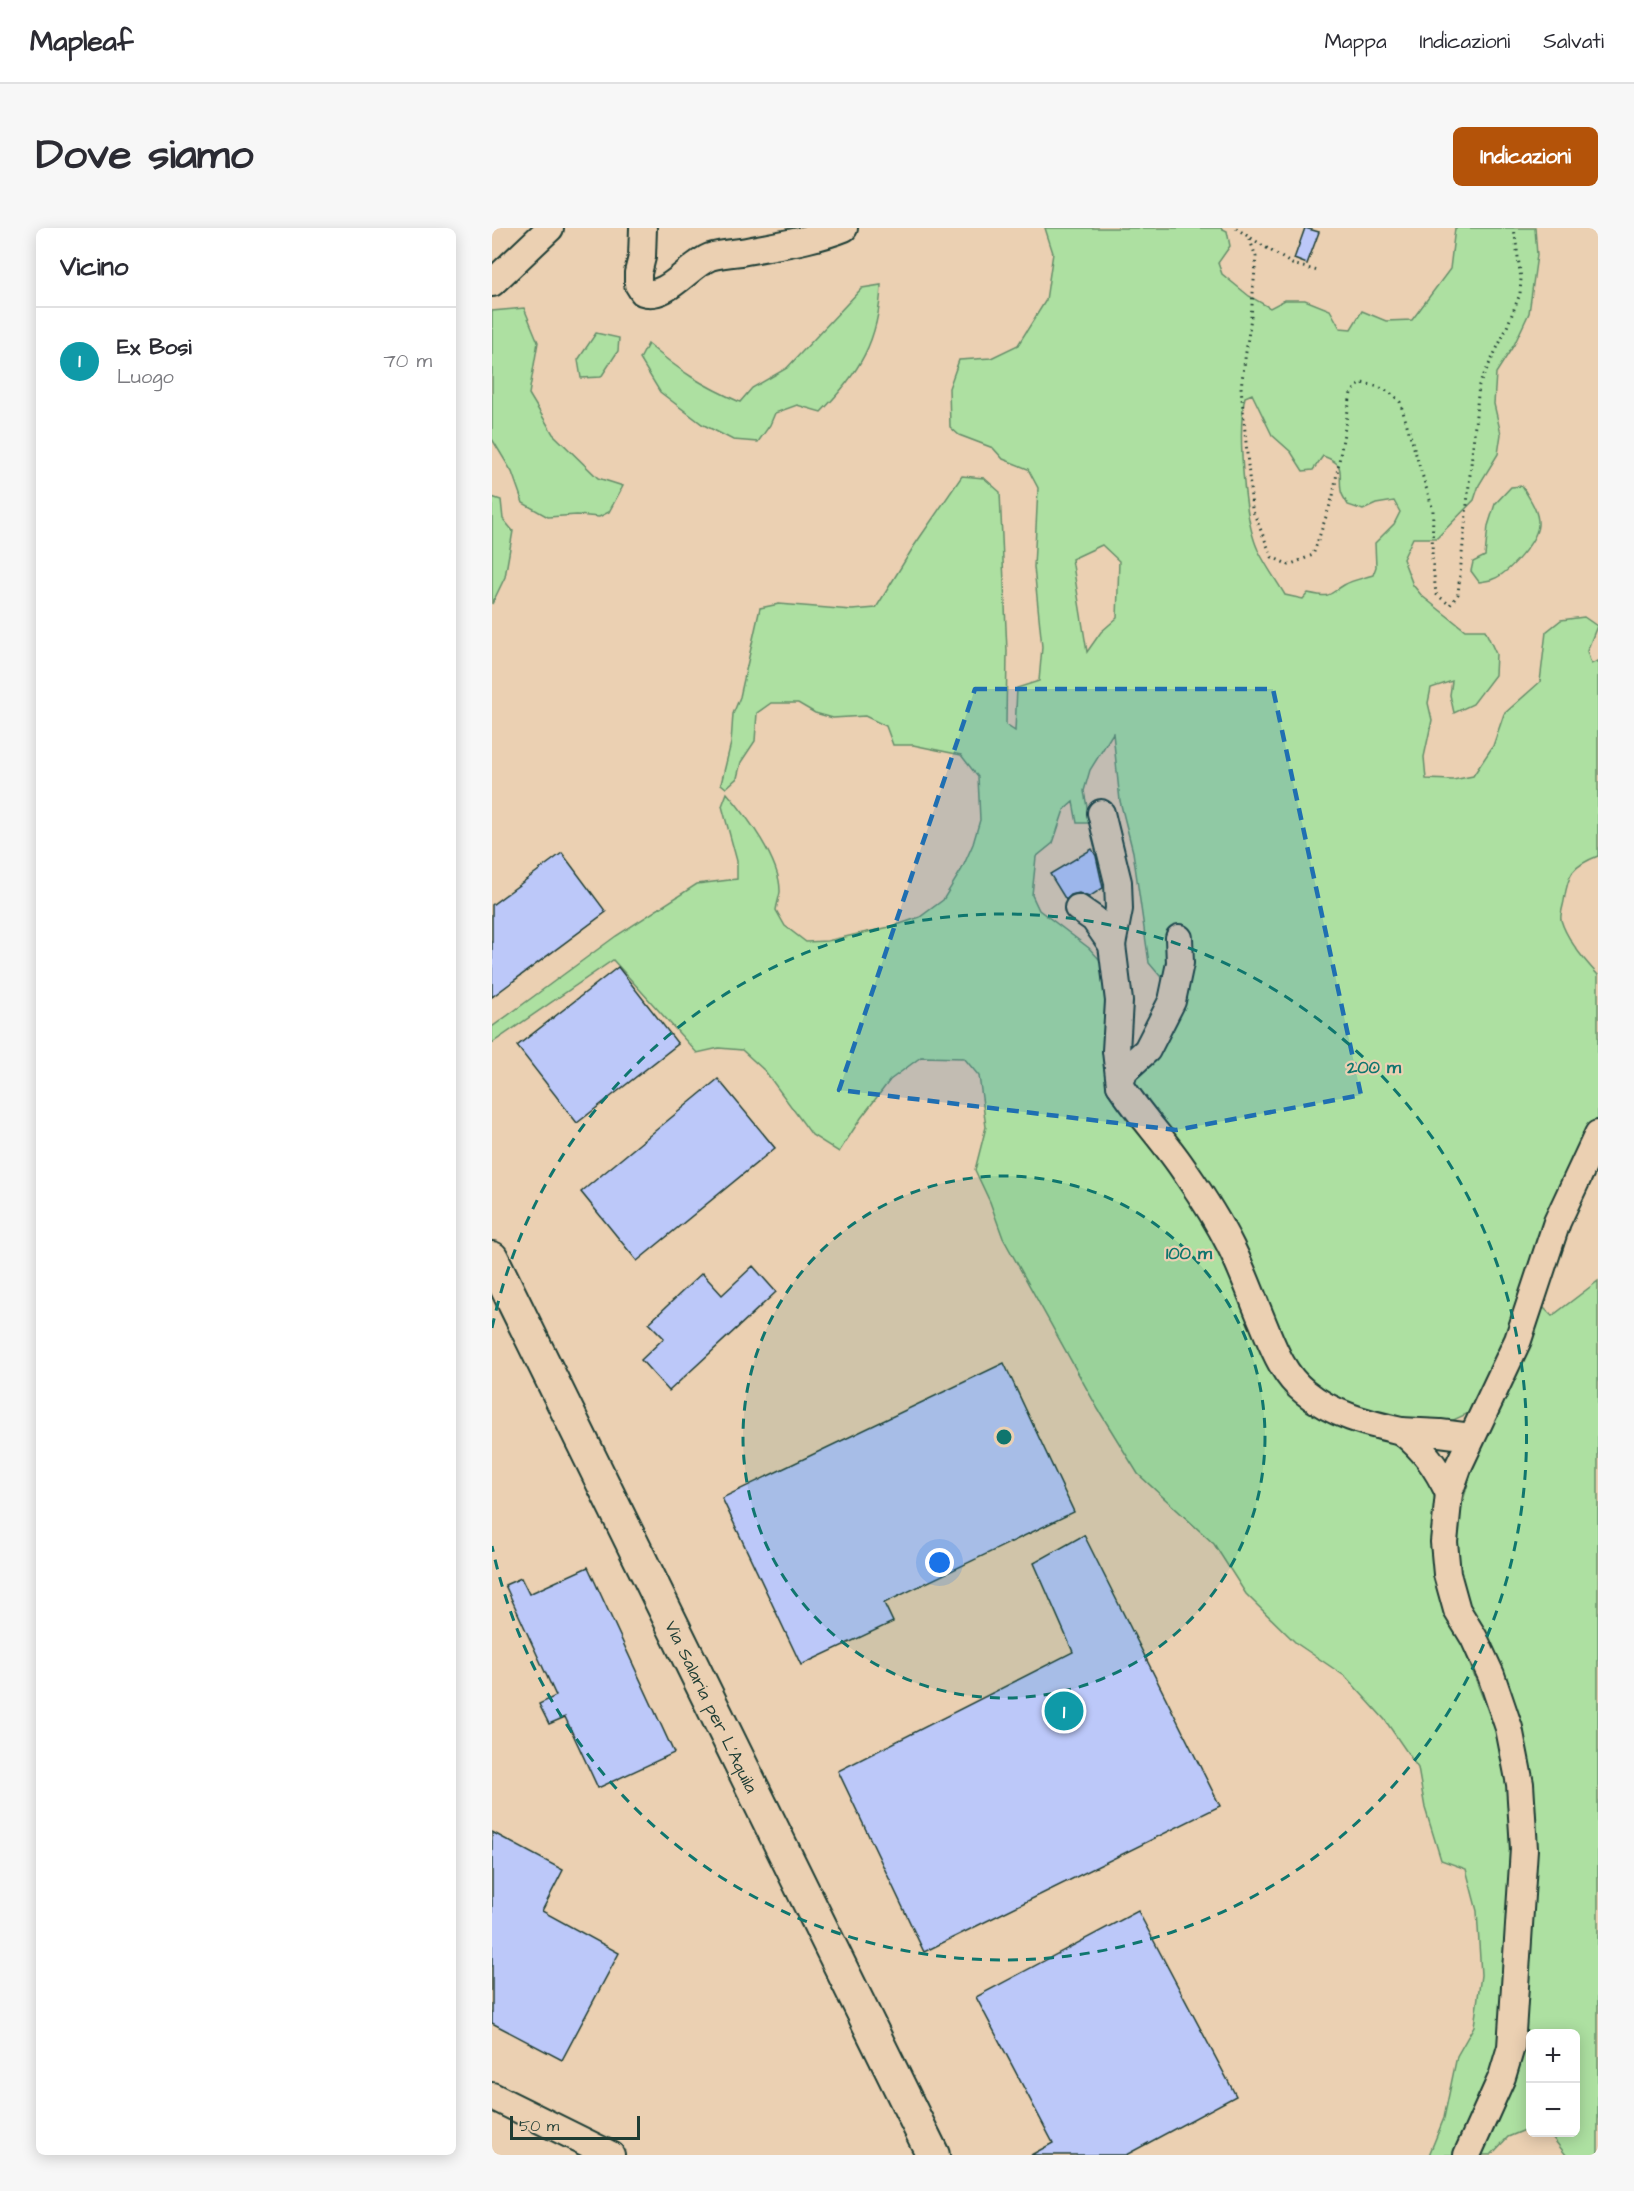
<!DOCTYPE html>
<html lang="it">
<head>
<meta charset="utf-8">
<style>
  body { margin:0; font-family:"Architects Daughter",sans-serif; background:#f7f7f7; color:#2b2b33 }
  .controls { position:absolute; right:18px; bottom:18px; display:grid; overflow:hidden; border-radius:9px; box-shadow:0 3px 15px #0003 }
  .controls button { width:54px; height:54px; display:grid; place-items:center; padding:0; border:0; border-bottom:2px solid #e1e1e2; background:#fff; color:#2b2b33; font:30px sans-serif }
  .scale { position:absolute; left:18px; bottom:15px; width:130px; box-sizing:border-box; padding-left:6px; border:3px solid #1f3d34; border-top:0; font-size:16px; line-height:21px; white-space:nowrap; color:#1f3d34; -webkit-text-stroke:4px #ebd0b2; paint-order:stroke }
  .you { position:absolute; left:448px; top:1335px; width:21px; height:21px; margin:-15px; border:4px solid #fff; border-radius:50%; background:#1a73e8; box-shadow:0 0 0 9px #1a73e833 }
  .badge { display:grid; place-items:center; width:39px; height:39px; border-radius:50%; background:#b45309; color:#fff; font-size:20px; font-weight:700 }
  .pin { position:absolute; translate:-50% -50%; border:3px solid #fff; box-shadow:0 2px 6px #0006 }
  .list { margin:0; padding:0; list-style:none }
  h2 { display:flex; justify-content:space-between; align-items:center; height:78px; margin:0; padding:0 24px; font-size:26px }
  h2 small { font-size:20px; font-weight:400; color:#7c7c81 }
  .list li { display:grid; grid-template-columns:39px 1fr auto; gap:18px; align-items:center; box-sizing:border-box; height:108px; padding:0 24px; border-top:2px solid #e1e1e2 }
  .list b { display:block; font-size:22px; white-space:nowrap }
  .list p { margin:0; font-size:20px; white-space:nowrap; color:#7c7c81 }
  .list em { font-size:20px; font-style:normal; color:#7c7c81 }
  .map { position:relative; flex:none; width:1106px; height:1927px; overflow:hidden; border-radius:9px }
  header { display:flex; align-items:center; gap:36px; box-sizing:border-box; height:84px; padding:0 30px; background:#fff; border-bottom:2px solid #e1e1e2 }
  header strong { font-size:28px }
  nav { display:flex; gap:33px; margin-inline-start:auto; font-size:21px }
  .intro { display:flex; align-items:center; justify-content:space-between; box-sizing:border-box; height:144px; padding:0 36px }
  h1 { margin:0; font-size:42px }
  .button { padding:15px 27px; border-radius:9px; background:#b45309; color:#fff; font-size:21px; font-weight:700 }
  main { display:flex; gap:36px; padding:0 36px }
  aside { flex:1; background:#fff; border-radius:9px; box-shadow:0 3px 15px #0003 }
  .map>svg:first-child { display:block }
  .green { fill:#ade0a1; stroke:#668e6a; stroke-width:1.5; fill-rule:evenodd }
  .building { fill:#bcc8f9; stroke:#1f3d34; stroke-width:1.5 }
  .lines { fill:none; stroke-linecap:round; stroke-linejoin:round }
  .minor-casing { stroke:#1f3d34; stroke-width:30 }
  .major-casing { stroke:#1f3d34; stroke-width:36 }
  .path { stroke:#1f3d34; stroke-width:3; stroke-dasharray:1.5 4.5; stroke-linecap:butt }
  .minor { stroke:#ebd0b2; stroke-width:26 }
  .major { stroke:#ebd0b2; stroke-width:32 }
  .marked { fill:#1f6fb2; fill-opacity:0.2; stroke:#1f6fb2; stroke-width:4.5; stroke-dasharray:12 8; stroke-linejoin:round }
  .ring { fill:none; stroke:#0f766e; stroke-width:3; stroke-dasharray:10 8 }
  .labels { text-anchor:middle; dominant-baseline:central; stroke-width:4.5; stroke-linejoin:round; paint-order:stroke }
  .street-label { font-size:18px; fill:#1f3d34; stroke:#ebd0b2 }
  .centre { fill:#0f766e; stroke:#ebd0b2; stroke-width:3 }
  .ring-label { font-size:18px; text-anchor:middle; font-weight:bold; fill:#0f766e; stroke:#ebd0b2; stroke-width:4.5; stroke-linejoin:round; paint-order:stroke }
</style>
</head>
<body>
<header>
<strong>Mapleaf</strong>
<nav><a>Mappa</a><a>Indicazioni</a><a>Salvati</a></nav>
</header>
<div class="intro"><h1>Dove siamo</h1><a class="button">Indicazioni</a></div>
<main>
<aside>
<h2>Vicino<small></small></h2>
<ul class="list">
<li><span class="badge" style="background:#0f9aa8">1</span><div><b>Ex Bosi</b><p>Luogo</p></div><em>70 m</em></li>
</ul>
</aside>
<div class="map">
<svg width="1106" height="1927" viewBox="0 0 1106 1927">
  <rect width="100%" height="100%" fill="#ebd0b2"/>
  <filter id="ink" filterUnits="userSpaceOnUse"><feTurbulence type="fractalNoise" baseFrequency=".0167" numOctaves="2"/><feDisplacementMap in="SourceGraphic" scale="12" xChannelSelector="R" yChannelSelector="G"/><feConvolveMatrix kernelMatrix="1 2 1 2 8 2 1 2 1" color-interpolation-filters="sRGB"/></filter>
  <g filter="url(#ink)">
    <g class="green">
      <path d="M553 0H729L735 3 738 18 726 35 730 46 757 68 778 80 793 72H813L838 82 848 100 859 101 870 83 894 93 920 92 958 41 963 0H1043L1045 27 1037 85 1022 117 1004 145 1002 176 1009 206 1006 226 987 257 982 272 945 310H921L911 331 921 357 930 368 973 402H993L1004 426 1003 447 981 476 962 485 958 467 960 453 939 460 936 475 940 492 932 529 934 551 961 552 981 548 1001 518 1012 486 1048 454 1054 404 1069 392 1092 389 1105 398 1095 423 1099 436 1106 433V628C1080 638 1076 646 1072 673 1071 679 1068 686 1069 692 1075 712 1092 732 1106 747V893L1098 903 1015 1125 979 1184 946 1199 931 1236 942 1264 944 1286 967 1408 1007 1512 1017 1566 1018 1666 1011 1791 1002 1839 965 1927H937L952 1890 965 1828 982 1798 989 1747 985 1683 974 1641 949 1632 933 1580 926 1540 893 1492 854 1449 804 1415 754 1366 722 1316 646 1246 606 1181 511 1010 498 974 483 942 494 899 487 848 472 830 429 829 398 852 369 890 347 924 320 907 273 843 250 822 227 820 205 825 121 732 0 815V799L124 708 205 656 245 651V633L230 578 235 565C254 587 289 633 288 664 287 670 285 676 284 682L293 698 314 714 335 713 402 698 428 689 451 672 470 641 481 616 488 592 486 549 469 527 421 517H401L394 498 373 488 341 490 323 485 306 475H279L265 485 263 513 249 534 245 550 234 560 229 556 239 515 241 486 248 469 268 380 287 376 360 382 384 380 422 318 470 248 492 250 508 264 515 423 514 497 523 503 525 460 547 453 550 419 542 339 546 260 536 241 511 231 501 220 467 207 458 199 457 160 467 132 499 130 526 117 554 72 561 25ZM760 166 780 207 799 224 811 243 821 242 831 228C855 237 846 243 849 263 850 268 854 273 856 277L871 282 884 276 902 273 908 284 902 296 883 315 884 339 881 347C872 350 860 352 852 357 834 368 840 370 816 365L811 371 793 367C784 352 774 338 766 322 752 292 745 202 753 169ZM610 317 627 333 625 390 609 404 595 424 580 331ZM621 505 628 573 641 624 657 735 674 755 659 833 638 857 619 744 597 720 547 682 540 667 544 629 561 615 572 582 581 574 585 595H598L592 563 598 542Z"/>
      <path d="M389 57C387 113 367 145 329 184L305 177 283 185 278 197 266 214 241 212 210 196 168 164 148 131 156 116C188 143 209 157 248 174L260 160 295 140 370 60Z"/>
      <path d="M32 80 46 114 37 166 61 206 106 250 131 258 117 284 107 289 85 287 56 289 31 275 20 244 0 211V83Z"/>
      <path d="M104 105 127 110 126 123 109 149 89 150 86 132Z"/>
      <path d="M1030 258C1037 270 1047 283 1046 297 1045 313 1016 346 1001 351 997 353 992 353 987 354L979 343 981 334 993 328 996 298 1003 276 1019 259Z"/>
      <path d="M0 269 9 272 11 291 21 303 13 349 0 376Z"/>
      <path d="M1106 1053V1927H1074L1057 1905 1084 1904V1806H1038V1900L1016 1909 999 1927H985L1010 1869 1027 1532 964 1349 961 1306 981 1239 1010 1176 1048 1076 1060 1088Z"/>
    </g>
    <g class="building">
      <path d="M813 0 827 4 815 36 802 31Z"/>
      <path d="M600 621 604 628 611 660 597 669 587 665 579 667 574 672 558 646Z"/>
      <path d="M70 625 114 684 0 769V677Z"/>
      <path d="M126 739 186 816 85 895 25 818Z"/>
      <path d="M226 851 283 920 145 1033 89 964Z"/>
      <path d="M261 1038 284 1064 177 1163 149 1132 172 1110 157 1095 210 1045 230 1067Z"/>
      <path d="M512 1135 582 1284 392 1375 401 1394 309 1437 230 1270Z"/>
      <path d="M592 1307 728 1578 432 1724 346 1543 581 1424 542 1335Z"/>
      <path d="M96 1339 182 1525 106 1560 73 1489 57 1496 47 1476 64 1468 13 1357 29 1350 37 1366Z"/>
      <path d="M0 1604 71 1642 50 1683 127 1725 70 1832 0 1795Z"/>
      <path d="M646 1683 744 1868 634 1927H539L561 1915 484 1769Z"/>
    </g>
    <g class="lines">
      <defs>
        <g id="minor">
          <path d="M151 0 150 29 146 45V56L151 64C174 72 197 37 218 29 227 26 239 25 249 24 284 17 320 13 352 0"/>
          <path d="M0 55 58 0"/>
          <path d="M609 585 626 654 627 681 620 717"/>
          <path d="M586 680 602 691 620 717 627 773 624 823 628 857"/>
          <path d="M687 710 688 735 680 773 655 822 632 843 628 857C648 888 674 914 694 945 710 968 726 993 739 1019 751 1043 760 1069 771 1095 781 1119 791 1147 813 1164 841 1187 875 1195 909 1203"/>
          <path d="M957 1265C944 1239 933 1222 909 1203L948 1205 979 1209"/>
          <path d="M0 1868 119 1927"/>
          <path d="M975 1927 1010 1849 1019 1819 1032 1621 1028 1556 1017 1500 999 1447 982 1410 965 1382 955 1346 952 1314 957 1265 967 1237 1026 1112 1065 994 1106 906"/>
        </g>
        <path id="major" d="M0 1030 441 1927"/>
      </defs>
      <use href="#minor" class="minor-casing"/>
      <use href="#major" class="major-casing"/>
      <g class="path">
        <path d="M744 0 757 9 764 29 759 89 749 159 760 281 780 329 797 337 821 327 841 268 859 165 869 155C884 157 898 162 908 174L941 282 940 329 944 366 958 377 966 366 987 157 1013 104 1028 66 1029 51 1022 0"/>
        <path d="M759 10 800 36 826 43"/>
      </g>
      <use href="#minor" class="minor"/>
      <use href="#major" class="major"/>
    </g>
  </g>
  <path class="marked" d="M483 461H781L869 867 684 902 347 862Z"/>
  <circle cx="512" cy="1209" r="261" fill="#0f766e" fill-opacity=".12"/>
  <g class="ring">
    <circle cx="512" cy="1209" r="261"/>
    <path d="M0 1100A523 523 0 1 1 0 1318"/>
  </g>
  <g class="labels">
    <g class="street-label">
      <text transform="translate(219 1479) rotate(64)">Via Salaria per L'Aquila</text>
    </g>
  </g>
  <circle cx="512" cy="1209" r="9" class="centre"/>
  <g class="ring-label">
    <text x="882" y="845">200 m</text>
    <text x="697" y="1031">100 m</text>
  </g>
</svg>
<div class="controls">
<button>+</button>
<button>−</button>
</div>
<div class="scale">50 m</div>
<div class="you"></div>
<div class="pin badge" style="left:572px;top:1483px;background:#0f9aa8">1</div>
</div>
</main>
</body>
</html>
